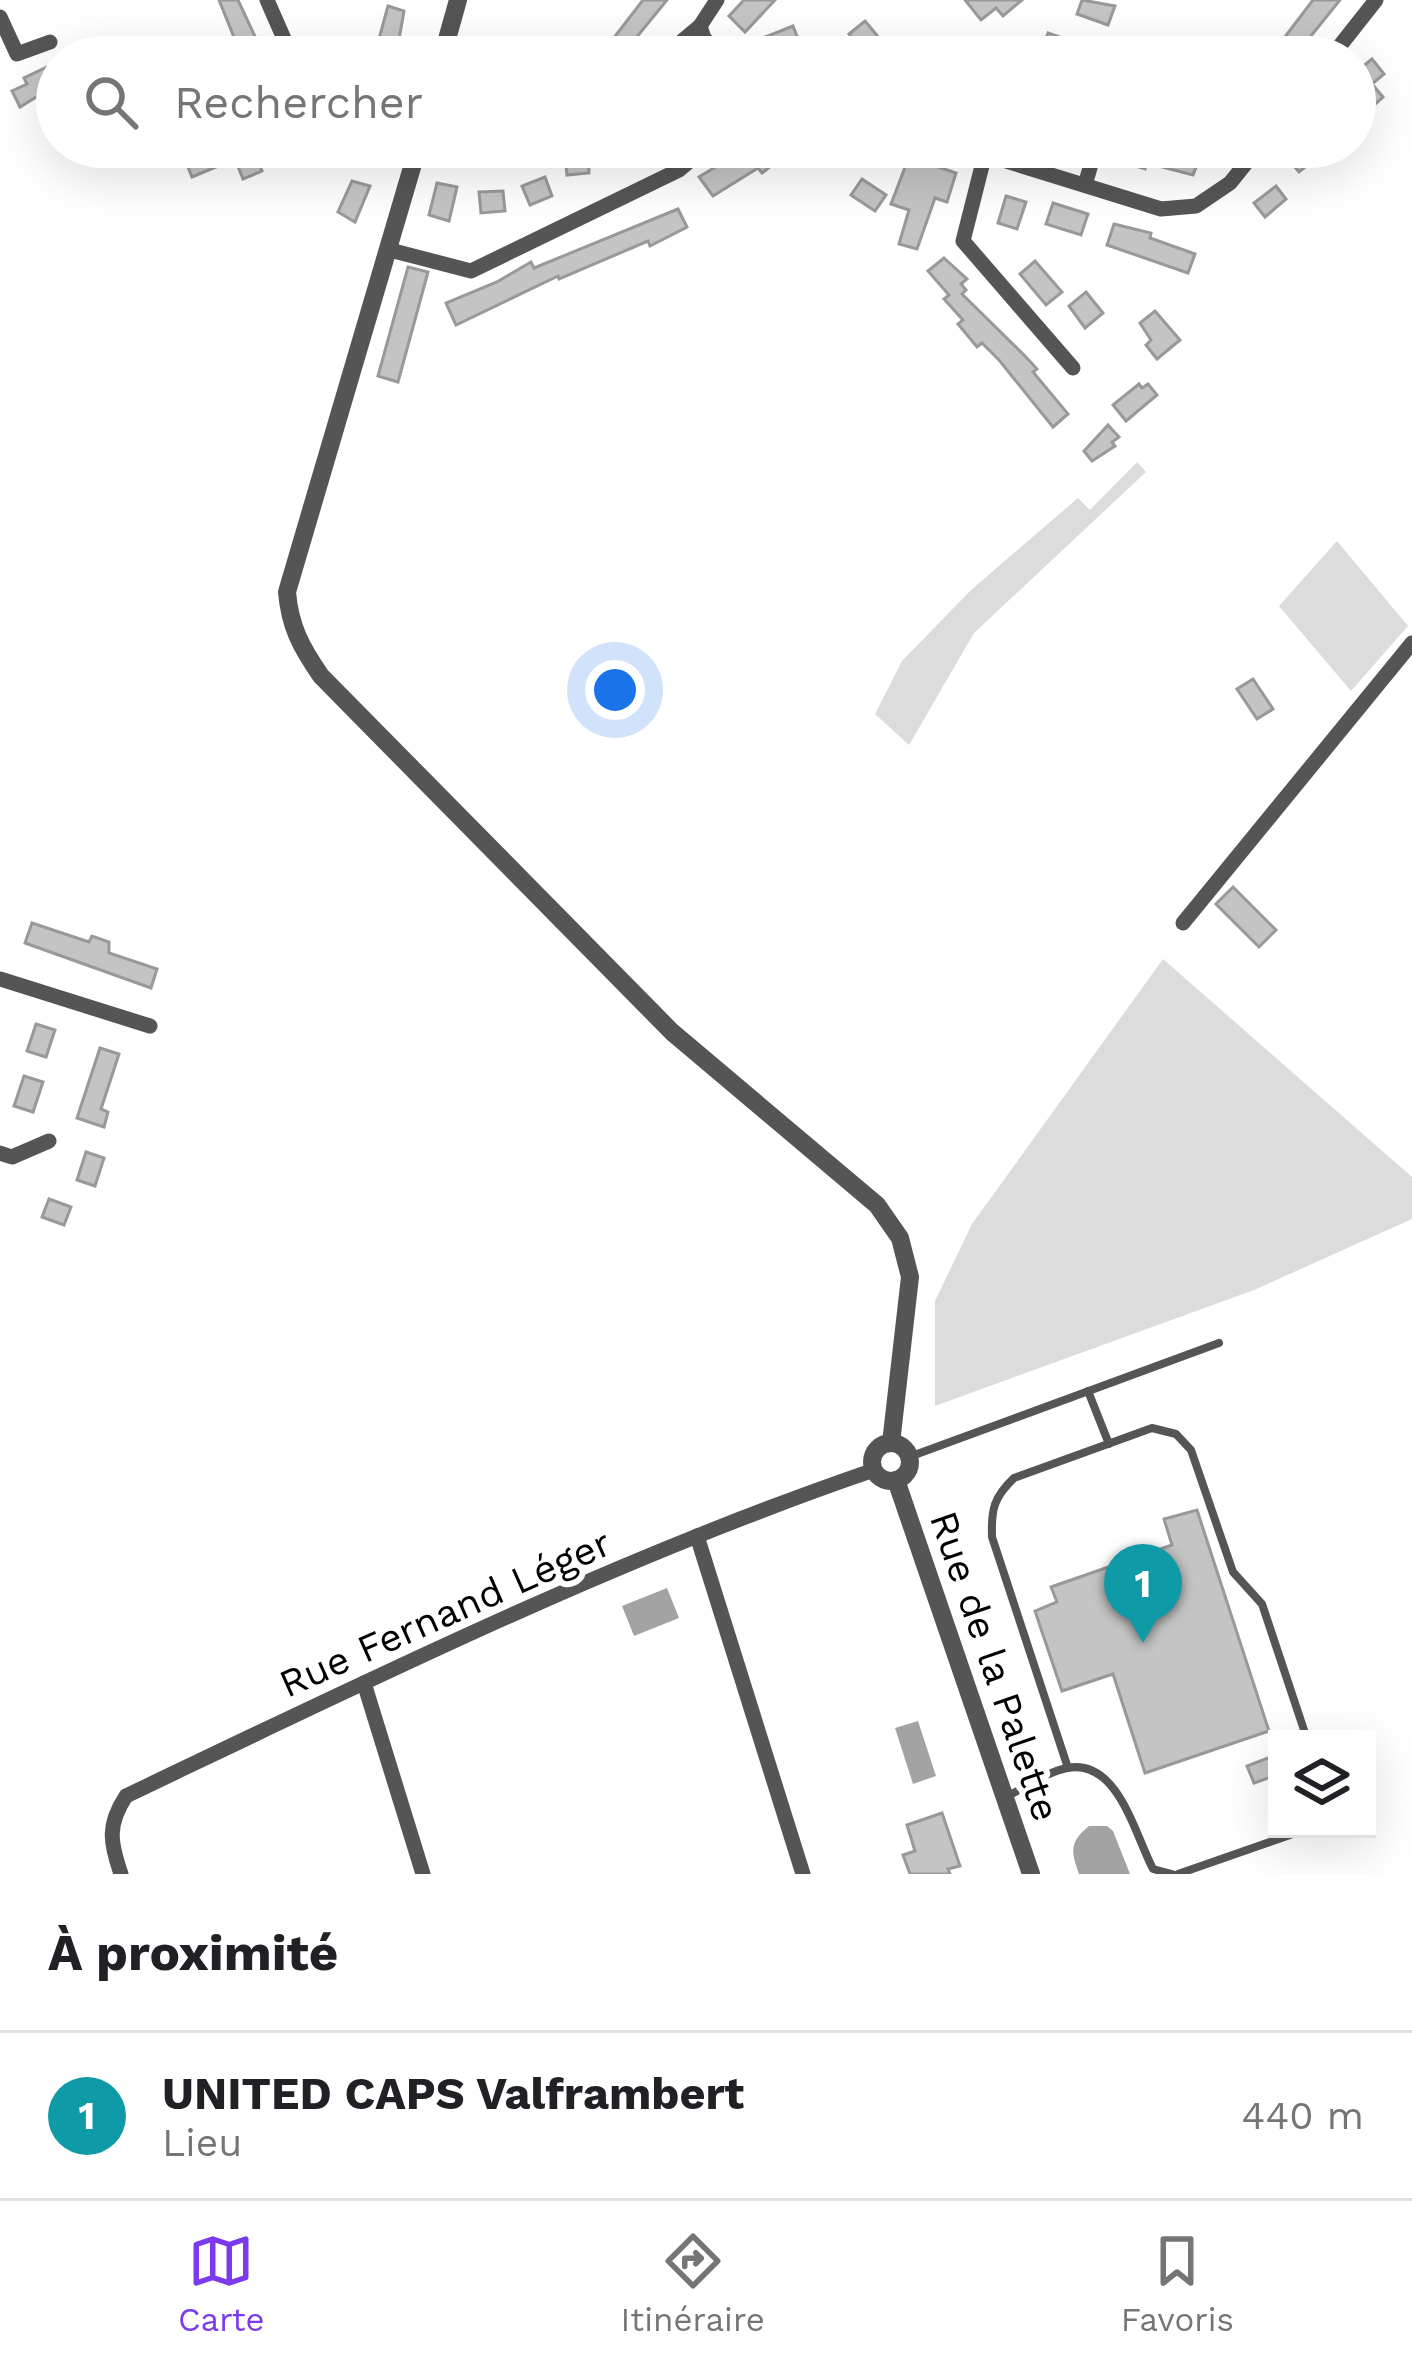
<!DOCTYPE html>
<html lang="fr">
<head>
<meta charset="utf-8">
<style>
  body { margin:0; font-family:"Work Sans",sans-serif; background:#f2f2f2; color:#202124 }
  .controls { position:absolute; right:36px; bottom:36px; display:grid; overflow:hidden; border-radius:0px; box-shadow:0 12px 48px #0002 }
  .controls button { width:108px; height:108px; display:grid; place-items:center; padding:0; border:0; border-bottom:3px solid #e0e0e0; background:#fff; color:#202124; font:60px sans-serif }
  .you { position:absolute; left:615px; top:690px; width:42px; height:42px; margin:-30px; border:9px solid #fff; border-radius:50%; background:#1a73e8; box-shadow:0 0 0 18px #1a73e833 }
  .badge { display:grid; place-items:center; width:78px; height:78px; border-radius:50%; background:#7c3aed; color:#fff; font-size:39px; font-weight:700 }
  .pin { position:absolute; translate:-50% -99px; filter:drop-shadow(0 3px 6px #0008) }
  .pin::after { content:''; position:absolute; top:63px; width:42px; height:36px; background:inherit; clip-path:polygon(0 0,100% 0,50% 100%) }
  .list { margin:0; padding:0; list-style:none }
  h2 { display:flex; justify-content:space-between; align-items:center; height:156px; margin:0; padding:0 48px; font-size:51px }
  h2 small { font-size:39px; font-weight:400; color:#757577 }
  .list li { display:grid; grid-template-columns:78px 1fr auto; gap:36px; align-items:center; box-sizing:border-box; height:168px; padding:0 48px; border-top:3px solid #e0e0e0 }
  .list b { display:block; font-size:45px; white-space:nowrap }
  .list p { margin:0; font-size:39px; white-space:nowrap; color:#757577 }
  .list em { font-size:39px; font-style:normal; color:#757577 }
  .icon { flex:none; width:66px; height:66px; fill:none; stroke:currentColor; stroke-width:2; stroke-linecap:round; stroke-linejoin:round }
  .map { position:relative; flex:none; width:1412px; height:1874px; overflow:hidden }
  .search { position:absolute; background:#fff; box-shadow:0 12px 48px #0002; left:36px; right:36px; top:36px; height:132px; display:flex; align-items:center; gap:30px; box-sizing:border-box; padding:0 42px; border-radius:66px; color:#757577; font-size:45px }
  .sheet { height:324px; background:#fff }
  nav { display:flex; justify-content:space-around; align-items:center; box-sizing:border-box; height:168px; border-top:3px solid #e0e0e0; background:#fff; font-size:33px; color:#757577 }
  nav a { display:grid; justify-items:center; gap:6px }
  nav .on { color:#7c3aed }
  .map>svg:first-child { display:block }
  .green { fill:#dcdcdc }
  .water { fill:#a3a3a3 }
  .building { fill:#c4c4c4; stroke:#999; stroke-width:3 }
  .lines { fill:none; stroke-linecap:round; stroke-linejoin:round }
  .service { stroke:#555; stroke-width:8 }
  .minor { stroke:#555; stroke-width:15 }
  .tertiary { stroke:#555; stroke-width:18 }
  .labels { text-anchor:middle; dominant-baseline:central; stroke-width:12; stroke-linejoin:round; paint-order:stroke }
  .street-label { font-size:39px; fill:#000; stroke:#fff }
</style>
</head>
<body>
<div class="map">
<svg width="1412" height="1874" viewBox="0 0 1412 1874">
  <rect width="100%" height="100%" fill="#fff"/>
  <g class="green">
    <path d="M1137 462 1146 472 974 633 909 745 875 714 902 661 971 590 1078 498 1090 510Z"/>
    <path d="M1337 541 1408 626 1351 691 1279 606Z"/>
    <path d="M1163 959 1412 1177V1219L1254 1290 935 1406V1301L972 1224Z"/>
  </g>
  <g class="water">
    <path d="M667 1588 679 1618 634 1636 622 1606Z"/>
    <path d="M918 1721 936 1776 913 1784 895 1728Z"/>
    <path d="M1089 1826H1107L1113 1831 1130 1874H1079C1071 1852 1069 1842 1089 1826Z"/>
  </g>
  <g class="building">
    <path d="M219 0H238L260 47 253 50 250 57H242Z"/>
    <path d="M643 0H667L631 44 634 47 625 57H599Z"/>
    <path d="M744 0H775L745 32 729 16Z"/>
    <path d="M965 0H1022L1003 16 996 8 981 20Z"/>
    <path d="M1082 0 1115 6 1108 25 1077 14Z"/>
    <path d="M1313 0H1340L1294 57 1278 46Z"/>
    <path d="M388 6 404 11 396 57H374Z"/>
    <path d="M865 21 895 57H869L849 34Z"/>
    <path d="M793 26 800 44 773 55 765 37Z"/>
    <path d="M1048 33 1068 40 1062 57H1040Z"/>
    <path d="M1372 59 1384 74 1372 84 1383 97 1373 106 1369 101 1355 112V73Z"/>
    <path d="M51 65 57 84 20 107 12 91 27 84 24 78Z"/>
    <path d="M209 147H262L254 151 262 171 243 179 235 159 192 177 184 157Z"/>
    <path d="M564 147H588L589 173 567 175Z"/>
    <path d="M761 147H795L762 173 758 168 713 196 699 177 737 154 742 161Z"/>
    <path d="M1131 147H1169L1200 157 1193 175 1147 163 1145 169 1126 163Z"/>
    <path d="M1297 147H1330L1299 172 1286 156Z"/>
    <path d="M909 157 956 173 947 202 935 198 917 249 899 244 909 210 891 204Z"/>
    <path d="M545 177 552 196 530 205 522 186Z"/>
    <path d="M862 179 886 195 875 211 851 195Z"/>
    <path d="M352 181 370 186 355 222 338 212Z"/>
    <path d="M437 183 457 187 449 221 429 215Z"/>
    <path d="M1276 186 1286 199 1265 217 1254 203Z"/>
    <path d="M503 191 505 211 481 213 479 192Z"/>
    <path d="M1006 196 1026 202 1017 229 998 223Z"/>
    <path d="M1053 203 1088 214 1081 235 1046 224Z"/>
    <path d="M678 209 687 227 650 246 648 241 559 279 558 276 456 325 446 303 497 282 531 262 534 268Z"/>
    <path d="M1114 224 1151 233 1150 238 1195 254 1188 273 1107 245Z"/>
    <path d="M944 258 967 279 961 284 966 290 962 294 1026 357 1037 369 1033 372 1068 414 1053 427 999 360 982 343 977 347 958 324 963 320 944 299 949 295 928 271Z"/>
    <path d="M1035 261 1062 292 1046 305 1020 274Z"/>
    <path d="M408 267 428 272 398 382 378 376Z"/>
    <path d="M1086 292 1103 313 1085 328 1069 306Z"/>
    <path d="M1155 311 1180 340 1157 359 1146 345 1151 340 1140 323Z"/>
    <path d="M1139 384 1142 388 1148 384 1157 395 1126 421 1113 405Z"/>
    <path d="M1108 425 1119 437 1112 442 1115 446 1092 461 1084 451Z"/>
    <path d="M1253 679 1273 709 1257 719 1237 689Z"/>
    <path d="M1233 887 1276 930 1259 947 1216 904Z"/>
    <path d="M32 923 89 942 92 936 109 942V953L157 969 151 988 25 943Z"/>
    <path d="M36 1024 55 1030 46 1057 27 1051Z"/>
    <path d="M100 1048 119 1054 101 1109 108 1112 104 1127 77 1118Z"/>
    <path d="M24 1076 43 1082 33 1112 14 1106Z"/>
    <path d="M86 1152 104 1158 95 1186 77 1180Z"/>
    <path d="M49 1199 71 1207 64 1225 42 1217Z"/>
    <path d="M1197 1510 1269 1731 1145 1773 1113 1674 1062 1691 1035 1611 1057 1602 1051 1587 1172 1545 1164 1519Z"/>
    <path d="M1273 1756 1277 1775 1254 1783 1247 1766Z"/>
    <path d="M942 1813 960 1866 948 1869 950 1874H910L903 1855 915 1851 907 1825Z"/>
  </g>
  <g class="lines">
    <g class="service">
      <path d="M1088 1391 1109 1444"/>
      <path d="M909 1457 1219 1343"/>
      <path d="M1068 1768 992 1537C991 1509 994 1497 1014 1478L1152 1428 1176 1434 1191 1450 1233 1572 1262 1604 1307 1739"/>
      <path d="M1006 1797C1024 1788 1047 1772 1067 1768 1118 1758 1135 1835 1153 1869L1172 1874"/>
      <path d="M1178 1874 1307 1829"/>
    </g>
    <g class="minor">
      <path d="M267 0 292 57"/>
      <path d="M717 0 700 26 704 38 721 57"/>
      <path d="M0 17 17 54 50 42"/>
      <path d="M663 57 700 26"/>
      <path d="M1331 57 1376 0"/>
      <path d="M961 147 1161 209 1196 206 1230 183 1259 147"/>
      <path d="M985 154 963 241 1073 368"/>
      <path d="M1085 185 1096 147"/>
      <path d="M390 250 471 271 679 170 706 147"/>
      <path d="M1183 923 1412 643"/>
      <path d="M0 979 150 1026"/>
      <path d="M0 1153 12 1157 49 1141"/>
      <path d="M697 1536 803 1874"/>
      <path d="M364 1683 423 1874"/>
      <path d="M121 1874C110 1842 107 1825 126 1796 371 1679 617 1558 874 1470"/>
    </g>
    <g class="tertiary">
      <path d="M442 57 458 0"/>
      <path d="M418 147 287 592C290 627 301 647 321 676L672 1032 877 1205 900 1238 910 1277 891 1443"/>
      <circle cx="891" cy="1462" r="19"/>
      <path d="M896 1480 1031 1874"/>
    </g>
  </g>
  <g class="labels">
    <g class="street-label">
      <text transform="translate(445 1613) rotate(-24)">Rue Fernand Léger</text>
      <text transform="translate(995 1666) rotate(71)">Rue de la Palette</text>
    </g>
  </g>
</svg>
<div class="controls">
<button><svg class="icon" aria-label="layers" viewBox="0 0 24 24"><path d="M12 4l9 5-9 5-9-5zM3 14l9 5 9-5"/></svg></button>
</div>
<div class="you"></div>
<div class="pin badge" style="left:1143px;top:1643px;background:#0f9aa8">1</div>
<div class="search"><svg class="icon" aria-label="search" viewBox="0 0 24 24"><circle cx="10" cy="10" r="6"/><path d="M15 15l6 6"/></svg>Rechercher</div>
</div>
<section class="sheet">
<h2>À proximité<small></small></h2>
<ul class="list">
<li><span class="badge" style="background:#0f9aa8">1</span><div><b>UNITED CAPS Valframbert</b><p>Lieu</p></div><em>440 m</em></li>
</ul>
</section>
<nav>
<a class="on"><svg class="icon" aria-label="map" viewBox="0 0 24 24"><path d="M3 6l6-2 6 2 6-2v14l-6 2-6-2-6 2zM9 4v14M15 6v14"/></svg>Carte</a>
<a><svg class="icon" aria-label="directions" viewBox="0 0 24 24"><path d="M12 3l9 9-9 9-9-9zM9 14v-3h6M13 9l2 2-2 2"/></svg>Itinéraire</a>
<a><svg class="icon" aria-label="saved" viewBox="0 0 24 24"><path d="M7 4h10v16l-5-4-5 4z"/></svg>Favoris</a>
</nav>
</body>
</html>
